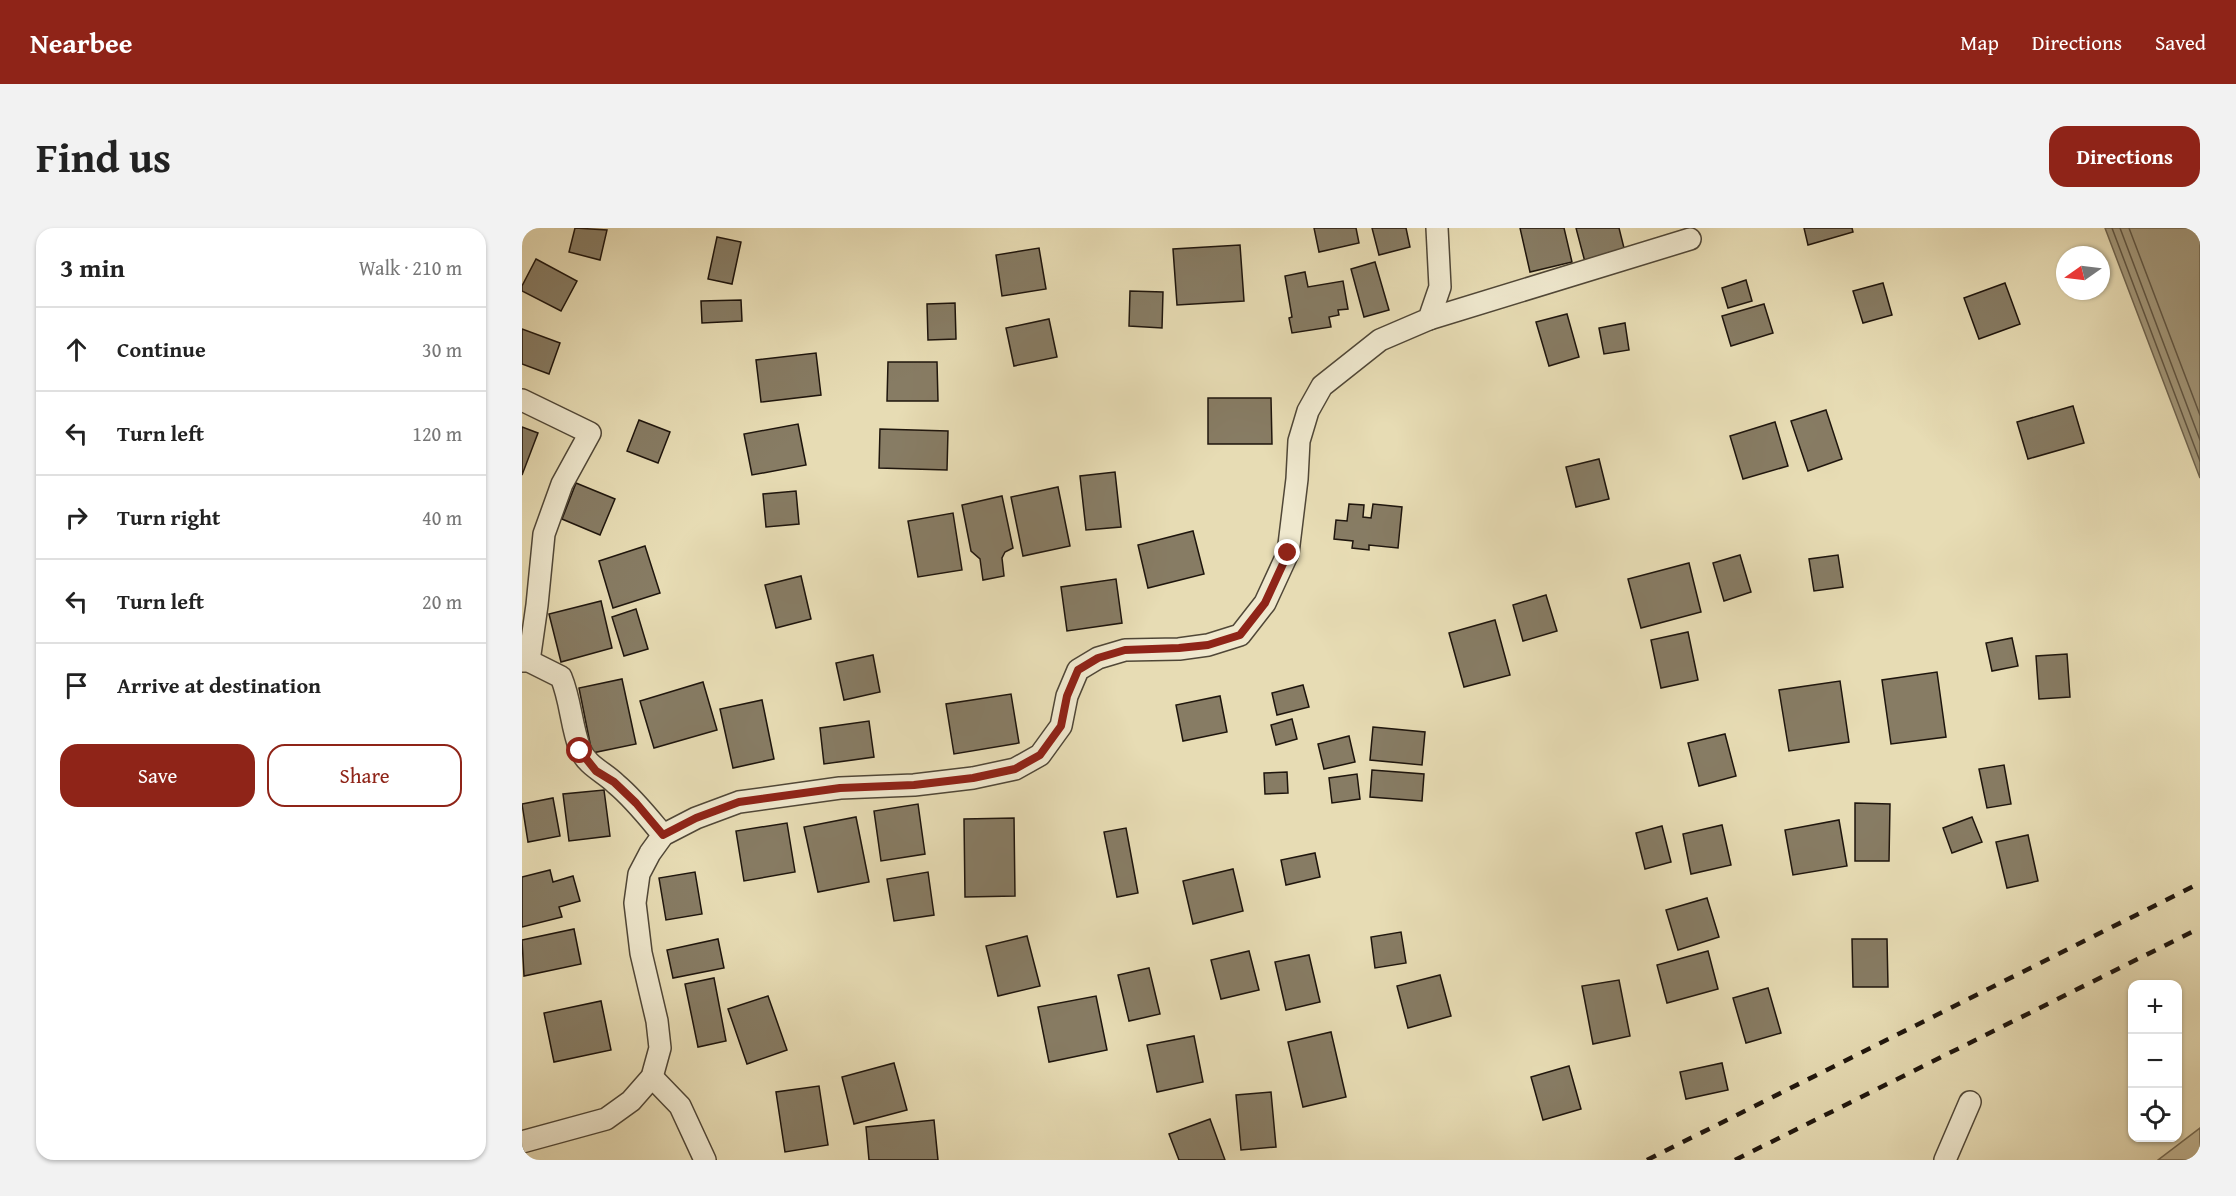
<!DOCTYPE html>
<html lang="en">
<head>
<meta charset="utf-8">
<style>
  body { margin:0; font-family:"Gentium Book Plus",serif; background:#f2f2f2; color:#222 }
  .controls { position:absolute; right:18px; bottom:18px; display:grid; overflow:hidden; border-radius:12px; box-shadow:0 2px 4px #0004 }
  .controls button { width:54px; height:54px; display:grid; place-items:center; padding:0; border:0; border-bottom:2px solid #e0e0e0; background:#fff; color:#222; font:30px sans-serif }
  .compass { position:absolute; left:1534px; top:18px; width:54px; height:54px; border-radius:50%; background:#fff; box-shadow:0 2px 4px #0004; rotate:256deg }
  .stop { position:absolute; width:18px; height:18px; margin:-14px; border:4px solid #8f2418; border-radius:50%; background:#fff }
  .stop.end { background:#8f2418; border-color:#fff; box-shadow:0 2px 6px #0008 }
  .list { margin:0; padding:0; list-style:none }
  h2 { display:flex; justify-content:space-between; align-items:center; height:78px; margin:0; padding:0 24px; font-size:26px }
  h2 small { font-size:20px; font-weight:400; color:#767676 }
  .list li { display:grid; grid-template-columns:39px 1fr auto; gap:18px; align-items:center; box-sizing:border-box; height:84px; padding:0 24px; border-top:2px solid #e0e0e0 }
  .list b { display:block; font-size:22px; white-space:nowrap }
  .list em { font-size:20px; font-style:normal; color:#767676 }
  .actions { display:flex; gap:12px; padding:18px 24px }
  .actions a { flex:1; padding:14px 0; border:2px solid #8f2418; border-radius:18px; text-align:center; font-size:21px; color:#8f2418 }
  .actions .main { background:#8f2418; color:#fff }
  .icon { flex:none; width:33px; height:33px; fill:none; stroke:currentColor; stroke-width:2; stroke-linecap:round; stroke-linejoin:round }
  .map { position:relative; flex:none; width:1678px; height:932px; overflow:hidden; border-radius:18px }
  header { display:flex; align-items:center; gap:36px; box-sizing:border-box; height:84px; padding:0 30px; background:#8f2418; color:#fff }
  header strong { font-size:28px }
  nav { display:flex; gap:33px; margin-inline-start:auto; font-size:21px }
  .intro { display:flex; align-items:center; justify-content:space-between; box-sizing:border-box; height:144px; padding:0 36px }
  h1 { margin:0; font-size:42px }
  .button { padding:15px 27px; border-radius:18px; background:#8f2418; color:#fff; font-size:21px; font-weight:700 }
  main { display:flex; gap:36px; padding:0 36px }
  aside { flex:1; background:#fff; border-radius:18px; box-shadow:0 2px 4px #0004 }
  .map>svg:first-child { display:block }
  .green { fill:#c5ba98; stroke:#726852; stroke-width:1.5 }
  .water { fill:#a3987b; stroke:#6e644f; stroke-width:1.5 }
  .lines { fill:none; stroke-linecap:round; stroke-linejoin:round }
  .shore { stroke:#605644; stroke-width:1.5 }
  .building { fill:#877c64; stroke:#1e150d; stroke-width:1.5 }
  .minor-casing { stroke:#504737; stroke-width:24 }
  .minor { stroke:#efe8ce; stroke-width:21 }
  .rail { stroke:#1e150d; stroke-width:4.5; stroke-dasharray:10 10; stroke-linecap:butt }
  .route { stroke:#8f2418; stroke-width:8 }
</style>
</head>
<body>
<header>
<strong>Nearbee</strong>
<nav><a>Map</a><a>Directions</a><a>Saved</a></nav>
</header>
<div class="intro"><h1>Find us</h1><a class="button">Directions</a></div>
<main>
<aside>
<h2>3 min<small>Walk · 210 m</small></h2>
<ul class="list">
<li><svg class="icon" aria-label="ahead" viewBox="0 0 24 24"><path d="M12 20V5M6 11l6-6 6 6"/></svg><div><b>Continue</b></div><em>30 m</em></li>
<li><svg class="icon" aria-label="left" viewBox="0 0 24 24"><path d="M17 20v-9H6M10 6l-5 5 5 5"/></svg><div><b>Turn left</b></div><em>120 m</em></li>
<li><svg class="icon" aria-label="right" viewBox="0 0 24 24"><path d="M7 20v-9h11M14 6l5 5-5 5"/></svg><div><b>Turn right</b></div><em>40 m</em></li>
<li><svg class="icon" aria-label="left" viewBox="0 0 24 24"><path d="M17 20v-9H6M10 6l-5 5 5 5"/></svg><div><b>Turn left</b></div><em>20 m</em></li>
<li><svg class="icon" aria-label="arrive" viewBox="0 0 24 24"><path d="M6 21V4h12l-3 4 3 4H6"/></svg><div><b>Arrive at destination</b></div></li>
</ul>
<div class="actions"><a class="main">Save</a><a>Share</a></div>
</aside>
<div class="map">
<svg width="1678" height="932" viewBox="0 0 1678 932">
  <rect width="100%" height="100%" fill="#e7dcb4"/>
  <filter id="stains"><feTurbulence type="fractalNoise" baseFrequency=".00333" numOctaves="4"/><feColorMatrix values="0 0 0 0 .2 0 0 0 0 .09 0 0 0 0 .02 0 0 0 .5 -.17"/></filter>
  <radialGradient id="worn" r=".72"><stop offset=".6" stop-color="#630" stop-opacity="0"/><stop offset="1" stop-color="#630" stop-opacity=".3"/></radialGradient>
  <path class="green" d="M1678 900V932H1636Z"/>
  <path class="water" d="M1583 0H1678V250Z"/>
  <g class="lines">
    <g class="shore">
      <path d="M1590 0 1678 233"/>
      <path d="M1598 0 1678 212"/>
      <path d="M1607 0 1678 187"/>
    </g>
  </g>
  <g class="building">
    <path d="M53 0 85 2 78 32 47 24Z"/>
    <path d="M792 0H834L837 15 797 24Z"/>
    <path d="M850 0H884L888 19 857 27Z"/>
    <path d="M998 0H1042L1050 34 1008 44Z"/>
    <path d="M1054 0H1097L1103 24 1063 34Z"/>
    <path d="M1282 0H1330L1331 4 1286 17Z"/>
    <path d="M195 9 219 14 210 56 186 51Z"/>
    <path d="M718 17 722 73 655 77 651 21Z"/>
    <path d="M517 20 524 61 480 68 474 27Z"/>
    <path d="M14 31 55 53 39 83 0 63V58Z"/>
    <path d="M853 34 867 82 842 89 829 41Z"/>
    <path d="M783 44 786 59 821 53 826 81 816 82 817 87 807 89 809 99 770 105 767 90 770 89 763 48Z"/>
    <path d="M1224 52 1230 73 1206 80 1200 60Z"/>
    <path d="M1361 55 1370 87 1341 95 1331 63Z"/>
    <path d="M1483 55 1498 96 1457 111 1442 70Z"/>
    <path d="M608 63 641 64 640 100 607 98Z"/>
    <path d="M219 72 220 93 180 95 179 73Z"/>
    <path d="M433 75 434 111 406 112 405 76Z"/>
    <path d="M1242 76 1251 105 1209 118 1200 88Z"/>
    <path d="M1045 86 1057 129 1027 138 1014 94Z"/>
    <path d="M527 91 535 129 492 138 484 100Z"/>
    <path d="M1103 95 1107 122 1082 126 1077 100Z"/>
    <path d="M0 101 38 115 27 146 0 136Z"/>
    <path d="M294 125 299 167 239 174 234 132Z"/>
    <path d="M366 134H415L416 173H365Z"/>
    <path d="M686 170H749L750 216H686Z"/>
    <path d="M1551 178 1562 215 1506 231 1495 194Z"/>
    <path d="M1304 182 1320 231 1286 243 1269 193Z"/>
    <path d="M117 192 148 204 136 235 105 223Z"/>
    <path d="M1253 194 1266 238 1221 251 1208 208Z"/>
    <path d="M276 196 284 237 230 247 222 206Z"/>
    <path d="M0 199 16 205 0 247Z"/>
    <path d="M358 201 426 203 425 242 357 240Z"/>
    <path d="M1077 231 1087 271 1054 279 1044 239Z"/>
    <path d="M593 244 599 299 564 302 558 248Z"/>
    <path d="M54 255 93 271 78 307 40 291Z"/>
    <path d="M536 259 548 318 501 328 489 269Z"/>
    <path d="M274 263 277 296 244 299 241 266Z"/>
    <path d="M480 268 491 320 483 324 480 330 482 348 461 352 458 331 449 323 440 277Z"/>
    <path d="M827 276 842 277 841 289 849 290 851 276 880 279 876 320 847 317V322L830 320 831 313 812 311 814 292 825 293Z"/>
    <path d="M431 285 440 342 396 349 386 293Z"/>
    <path d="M671 303 682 346 626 360 616 317Z"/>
    <path d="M123 318 138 365 91 380 77 333Z"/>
    <path d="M1218 327 1229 364 1202 373 1191 335Z"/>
    <path d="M1316 327 1321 359 1292 363 1287 331Z"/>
    <path d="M1167 335 1179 384 1119 400 1106 351Z"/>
    <path d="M279 348 289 391 254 400 243 357Z"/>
    <path d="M594 351 600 395 545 403 539 359Z"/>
    <path d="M1024 367 1035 403 1001 413 991 377Z"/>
    <path d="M79 373 90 420 39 434 27 386Z"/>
    <path d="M114 381 126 421 102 428 90 389Z"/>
    <path d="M973 392 988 447 942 459 927 405Z"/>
    <path d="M1166 404 1176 452 1139 460 1129 412Z"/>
    <path d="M1490 410 1496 438 1470 443 1464 415Z"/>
    <path d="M1545 426 1548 469 1517 471 1514 428Z"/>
    <path d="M351 427 358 464 322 472 314 435Z"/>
    <path d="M1415 444 1424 509 1369 516 1360 452Z"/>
    <path d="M100 451 114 516 70 525 57 460Z"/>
    <path d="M1318 453 1327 514 1267 523 1257 462Z"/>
    <path d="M181 454 195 502 132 520 118 473Z"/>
    <path d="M781 457 787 479 755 487 750 465Z"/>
    <path d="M489 466 497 515 432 526 424 476Z"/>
    <path d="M698 468 705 504 661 513 654 477Z"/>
    <path d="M240 472 252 531 211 540 198 481Z"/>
    <path d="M770 491 775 511 754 517 749 497Z"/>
    <path d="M347 493 352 529 302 536 298 500Z"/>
    <path d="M851 499 903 504 900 537 848 532Z"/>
    <path d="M1203 506 1214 548 1177 558 1166 515Z"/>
    <path d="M827 508 833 534 802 541 796 516Z"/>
    <path d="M1482 537 1489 576 1465 580 1457 541Z"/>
    <path d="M850 542 902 546 900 573 848 569Z"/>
    <path d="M765 544 766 565 743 566 742 545Z"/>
    <path d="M835 546 838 571 810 575 807 550Z"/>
    <path d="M82 562 88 608 47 613 41 566Z"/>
    <path d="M31 570 38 608 6 614 0 576Z"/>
    <path d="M1333 575 1368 576 1367 633H1333Z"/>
    <path d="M396 576 403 626 359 633 352 583Z"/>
    <path d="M334 589 347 654 296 664 282 599Z"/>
    <path d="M1450 589 1460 614 1430 625 1421 600Z"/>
    <path d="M492 590 493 668 443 669 442 591Z"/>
    <path d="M1317 592 1325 638 1271 647 1263 602Z"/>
    <path d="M265 595 273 644 222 653 214 603Z"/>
    <path d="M1200 597 1209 637 1169 646 1161 606Z"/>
    <path d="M1140 598 1149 634 1123 641 1114 605Z"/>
    <path d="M604 600 616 665 595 669 582 604Z"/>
    <path d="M1506 607 1516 653 1485 660 1474 614Z"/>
    <path d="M793 625 798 649 764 657 759 632Z"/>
    <path d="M711 641 721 683 671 696 661 653Z"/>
    <path d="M28 642 31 654 51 648 58 673 37 679 40 689 0 699V649Z"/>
    <path d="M173 644 180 686 144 692 137 650Z"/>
    <path d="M406 644 412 687 372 693 365 651Z"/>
    <path d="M1185 670 1197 709 1156 722 1144 682Z"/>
    <path d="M52 701 59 736 2 748 0 712Z"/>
    <path d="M879 704 884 735 853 740 849 709Z"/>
    <path d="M505 708 518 758 476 768 464 718Z"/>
    <path d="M196 711 202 740 151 750 145 722Z"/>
    <path d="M1330 711H1365L1366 759H1331Z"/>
    <path d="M727 723 737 762 699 771 689 732Z"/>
    <path d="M1186 723 1196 761 1145 775 1135 737Z"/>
    <path d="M787 727 798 774 764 782 753 734Z"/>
    <path d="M627 740 638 786 607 793 596 747Z"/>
    <path d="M918 747 929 788 886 800 875 758Z"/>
    <path d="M192 750 204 813 176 819 163 756Z"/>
    <path d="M1097 752 1108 808 1071 816 1060 758Z"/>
    <path d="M1246 760 1259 805 1224 815 1211 770Z"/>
    <path d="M246 768 265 822 225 836 206 781Z"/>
    <path d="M574 768 585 822 527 834 516 779Z"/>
    <path d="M79 773 89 822 32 834 22 785Z"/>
    <path d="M809 804 824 869 781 879 766 814Z"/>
    <path d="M672 808 681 854 635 864 625 817Z"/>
    <path d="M372 835 385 882 332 896 320 849Z"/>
    <path d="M1200 835 1206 862 1164 871 1158 844Z"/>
    <path d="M1047 838 1059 881 1021 892 1009 849Z"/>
    <path d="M297 858 306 917 263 924 254 864Z"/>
    <path d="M749 864 754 919 719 922 714 867Z"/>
    <path d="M688 891 703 932H657L647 906Z"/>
    <path d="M412 892 416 932H347L344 899Z"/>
  </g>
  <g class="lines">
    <defs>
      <g id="minor">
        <path d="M907 91 1168 11"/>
        <path d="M0 172 68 205 40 256 22 306 15 377 7 433"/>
        <path d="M0 433H7L39 449C49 473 49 498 58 521 65 538 82 544 94 556 112 571 126 589 141 607"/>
        <path d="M130 849 158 878 183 932"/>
        <path d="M0 914 84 891 109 873 130 849 138 820 135 793 119 725 113 675 117 646 128 625 141 607 174 590 217 574 318 560 392 557 451 550 493 541 518 527 539 498 545 468 556 442 576 430 603 422 657 421 686 417 718 407 743 375 766 325 775 251 777 213 786 183 800 158 858 112 907 91 918 59 915 0"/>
        <path d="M1423 932 1448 874"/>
      </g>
    </defs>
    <use href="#minor" class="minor-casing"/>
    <use href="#minor" class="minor"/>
    <g class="rail">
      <path d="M1125 932 1678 655"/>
      <path d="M1213 932 1678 700"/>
    </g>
  </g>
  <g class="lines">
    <path class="route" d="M58 523 74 543 92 554 114 575 141 607 174 590 217 574 318 560 392 557 451 550 493 541 518 527 539 498 545 468 556 442 576 430 603 422 657 420 686 417 718 407 743 375 766 325"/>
  </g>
  <rect width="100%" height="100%" filter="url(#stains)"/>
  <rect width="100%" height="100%" fill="url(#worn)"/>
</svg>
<div class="controls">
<button>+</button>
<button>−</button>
<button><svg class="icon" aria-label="locate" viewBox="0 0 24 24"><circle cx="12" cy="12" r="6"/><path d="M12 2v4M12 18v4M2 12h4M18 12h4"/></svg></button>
</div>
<svg class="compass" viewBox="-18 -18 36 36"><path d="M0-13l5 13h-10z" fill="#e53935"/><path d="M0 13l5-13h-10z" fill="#767676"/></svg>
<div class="stop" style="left:58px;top:523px"></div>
<div class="stop end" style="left:766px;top:325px"></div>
</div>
</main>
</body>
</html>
